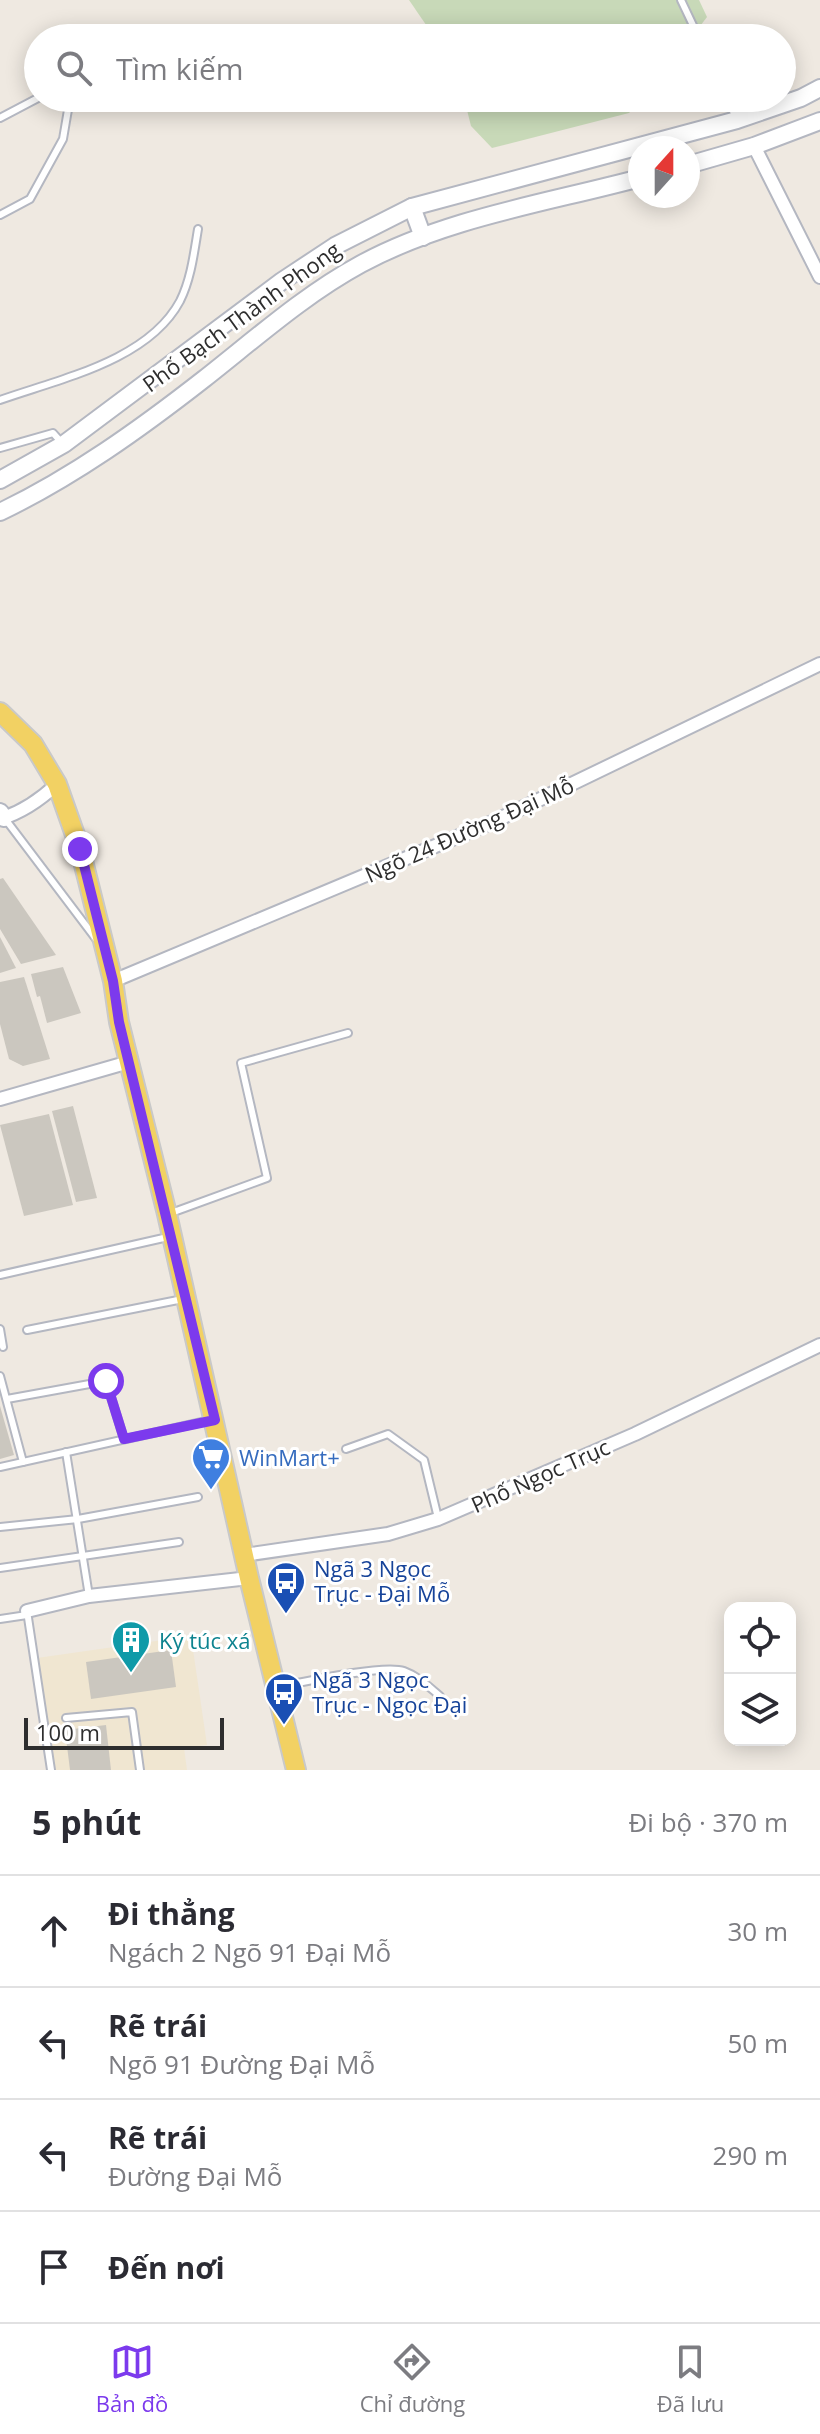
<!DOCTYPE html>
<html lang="vi">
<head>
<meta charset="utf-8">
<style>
  body { margin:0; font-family:"Open Sans",sans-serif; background:#f2f2f3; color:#2b2b33 }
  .controls { position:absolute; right:24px; bottom:24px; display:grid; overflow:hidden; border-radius:16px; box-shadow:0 4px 20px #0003 }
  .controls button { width:72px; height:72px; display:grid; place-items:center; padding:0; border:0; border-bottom:2px solid #e1e1e2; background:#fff; color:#2b2b33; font:40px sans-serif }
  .compass { position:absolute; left:628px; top:136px; width:72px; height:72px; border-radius:50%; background:#fff; box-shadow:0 4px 20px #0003; rotate:21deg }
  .scale { position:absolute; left:24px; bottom:20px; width:200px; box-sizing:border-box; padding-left:8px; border:4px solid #2e2e2e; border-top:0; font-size:22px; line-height:28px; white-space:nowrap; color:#2e2e2e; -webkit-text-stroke:6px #fff; paint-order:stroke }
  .stop { position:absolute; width:24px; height:24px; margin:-18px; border:6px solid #7c3aed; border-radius:50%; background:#fff }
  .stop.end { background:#7c3aed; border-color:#fff; box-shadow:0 2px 8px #0008 }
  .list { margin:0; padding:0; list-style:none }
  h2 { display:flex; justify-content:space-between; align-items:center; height:104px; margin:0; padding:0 32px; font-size:34px }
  h2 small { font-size:26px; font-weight:400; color:#7c7c81 }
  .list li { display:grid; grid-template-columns:52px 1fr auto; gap:24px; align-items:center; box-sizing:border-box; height:112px; padding:0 32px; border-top:2px solid #e1e1e2 }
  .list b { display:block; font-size:30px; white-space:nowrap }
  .list p { margin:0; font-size:26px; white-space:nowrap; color:#7c7c81 }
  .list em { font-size:26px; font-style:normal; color:#7c7c81 }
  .icon { flex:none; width:44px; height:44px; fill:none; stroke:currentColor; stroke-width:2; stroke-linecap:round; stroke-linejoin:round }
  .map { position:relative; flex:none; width:820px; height:1770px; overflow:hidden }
  .search { position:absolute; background:#fff; box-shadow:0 4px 20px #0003; left:24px; right:24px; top:24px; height:88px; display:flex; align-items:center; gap:20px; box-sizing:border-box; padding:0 28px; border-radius:44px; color:#7c7c81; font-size:30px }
  .sheet { height:552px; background:#fff }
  nav { display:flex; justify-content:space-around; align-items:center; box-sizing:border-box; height:112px; border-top:2px solid #e1e1e2; background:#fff; font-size:22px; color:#7c7c81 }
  nav a { display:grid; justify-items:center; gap:4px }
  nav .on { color:#7c3aed }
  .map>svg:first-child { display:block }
  .education { fill:#f0e6d1 }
  .cemetery { fill:#c8d9b8 }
  .building { fill:#cbc7bf }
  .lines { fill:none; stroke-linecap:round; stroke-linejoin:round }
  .lane-casing { stroke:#b4b7c1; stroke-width:10 }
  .street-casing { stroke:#b4b7c1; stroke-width:16 }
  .secondary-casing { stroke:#b4b7c1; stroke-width:20 }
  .primary-casing { stroke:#c9c9c9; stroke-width:22 }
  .lane { stroke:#fff; stroke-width:6 }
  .street { stroke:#fff; stroke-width:12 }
  .secondary { stroke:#fff; stroke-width:16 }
  .primary { stroke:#f2d163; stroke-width:18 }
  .route { stroke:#7c3aed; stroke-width:10 }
  .labels { text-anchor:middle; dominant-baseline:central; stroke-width:6; stroke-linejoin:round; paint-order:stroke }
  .street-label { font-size:22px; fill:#2e2e2e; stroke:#fff }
  .shop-label { font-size:22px; fill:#366cbe; stroke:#fff; text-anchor:start }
  .transit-label { font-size:22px; fill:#164399; stroke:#fff; text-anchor:start }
  .culture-label { font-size:22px; fill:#0d838f; stroke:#fff; text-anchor:start }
</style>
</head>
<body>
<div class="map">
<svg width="820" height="1770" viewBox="0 0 820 1770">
  <rect width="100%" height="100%" fill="#efe9e1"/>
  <path class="education" d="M191 1636 207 1745 184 1748 187 1770H54L37 1658Z"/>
  <g class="cemetery">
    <path d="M409 0H699L707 17 691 38H435Z"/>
    <path d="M464 98H643L629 113 492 148 471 126Z"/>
  </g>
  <g class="building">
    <path d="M3 878 56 955 21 964 0 929V879Z"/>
    <path d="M0 937 16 968 0 973Z"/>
    <path d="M63 967 81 1013 47 1023 40 996 37 997 31 974Z"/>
    <path d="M24 977 50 1059 23 1066 9 1059 0 1024V982Z"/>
    <path d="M73 1106 97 1198 76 1202 52 1111Z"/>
    <path d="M49 1114 73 1205 24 1216 0 1125Z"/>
    <path d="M0 1406 14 1455 0 1459Z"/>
    <path d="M171 1650 176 1687 91 1699 86 1662Z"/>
    <path d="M106 1725 111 1770H70L65 1730Z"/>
  </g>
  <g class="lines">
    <defs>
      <g id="lane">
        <path d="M681 0 699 38"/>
        <path d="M727 98 737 120"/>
        <path d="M0 118 38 98"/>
        <path d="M0 215 30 199 63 139 70 98"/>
        <path d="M0 400C59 379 148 361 180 301 191 279 194 253 198 229"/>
        <path d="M0 448 53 433 62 443"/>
        <path d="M6 820 96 939"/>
        <path d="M171 1213 267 1178 241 1063 348 1033"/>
        <path d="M0 1275 168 1237"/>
        <path d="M0 1329 3 1347"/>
        <path d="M27 1330 183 1299"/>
        <path d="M0 1376 23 1462"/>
        <path d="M7 1399 106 1381 124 1439"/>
        <path d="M346 1449 388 1434 424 1460 438 1518"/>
        <path d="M66 1452 89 1596"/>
        <path d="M0 1467 211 1420"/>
        <path d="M0 1527 78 1519 198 1497"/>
        <path d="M0 1568 179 1542"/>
        <path d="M27 1611 51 1770"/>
        <path d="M0 1619 27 1615"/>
        <path d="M278 1687C303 1682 384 1664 404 1671 418 1676 429 1687 440 1696"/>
        <path d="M66 1718 132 1712 140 1770"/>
      </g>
      <g id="street">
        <path d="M754 146 820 277"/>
        <path d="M0 819C23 812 40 800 57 784"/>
        <path d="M113 981 495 821 820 664"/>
        <path d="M0 1099 129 1062"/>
        <path d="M244 1555 388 1534 438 1519 635 1434 820 1345"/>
        <path d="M27 1611 89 1596 249 1578"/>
      </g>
      <g id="secondary">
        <path d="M688 165 754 146 820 121"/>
        <path d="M412 207 423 237"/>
        <path d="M0 480 64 444 282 281 335 246 412 207 737 120 801 98 820 88"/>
        <path d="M0 512C73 477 140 429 204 379 255 339 304 295 361 264 446 218 547 203 640 178"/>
        <path d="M0 812 4 818"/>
      </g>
      <path id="primary" d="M0 712 33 744 57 784 80 849 113 981 119 1022 167 1214 249 1578 296 1770"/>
    </defs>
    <use href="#lane" class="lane-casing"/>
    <use href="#street" class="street-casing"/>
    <use href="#secondary" class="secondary-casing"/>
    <use href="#primary" class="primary-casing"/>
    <use href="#lane" class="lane"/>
    <use href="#street" class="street"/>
    <use href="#secondary" class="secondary"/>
    <use href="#primary" class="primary"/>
  </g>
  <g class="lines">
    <path class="route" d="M80 849 113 981 119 1022 215 1420 124 1439 106 1381"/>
  </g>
  <defs>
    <symbol id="supermarket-pin" viewBox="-11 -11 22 30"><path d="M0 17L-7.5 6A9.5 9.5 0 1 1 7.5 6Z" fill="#3f7fe0" stroke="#fff"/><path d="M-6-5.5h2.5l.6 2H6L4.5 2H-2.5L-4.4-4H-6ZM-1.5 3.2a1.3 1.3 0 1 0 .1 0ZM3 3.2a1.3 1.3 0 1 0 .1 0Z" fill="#fff"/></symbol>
    <symbol id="bus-pin" viewBox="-11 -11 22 30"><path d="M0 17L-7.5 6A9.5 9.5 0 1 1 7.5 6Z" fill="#1a4fb4" stroke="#fff"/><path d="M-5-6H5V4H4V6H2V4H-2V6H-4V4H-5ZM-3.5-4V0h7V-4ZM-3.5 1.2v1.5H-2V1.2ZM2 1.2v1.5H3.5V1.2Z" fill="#fff"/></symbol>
    <symbol id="building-pin" viewBox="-11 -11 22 30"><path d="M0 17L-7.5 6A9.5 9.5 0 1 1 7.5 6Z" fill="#0f9aa8" stroke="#fff"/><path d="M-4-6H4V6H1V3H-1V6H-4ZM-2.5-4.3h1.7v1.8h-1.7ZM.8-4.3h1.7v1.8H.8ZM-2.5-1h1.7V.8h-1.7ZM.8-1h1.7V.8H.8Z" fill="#fff"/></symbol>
  </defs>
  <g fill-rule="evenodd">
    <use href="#supermarket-pin" x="189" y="1435" width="44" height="60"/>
    <use href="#bus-pin" x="264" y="1559" width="44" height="60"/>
    <use href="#building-pin" x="109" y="1618" width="44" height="60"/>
    <use href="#bus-pin" x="262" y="1670" width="44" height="60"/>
  </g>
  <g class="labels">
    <g class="street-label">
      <text transform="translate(241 316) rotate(-36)">Phố Bạch Thành Phong</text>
      <text transform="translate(469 829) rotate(-24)">Ngõ 24 Đường Đại Mỗ</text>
      <text transform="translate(540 1475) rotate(-24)">Phố Ngọc Trục</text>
    </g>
    <g class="shop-label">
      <text x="239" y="1457">WinMart+</text>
    </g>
    <g class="transit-label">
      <text x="314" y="1568">Ngã 3 Ngọc<tspan x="314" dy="25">Trục - Đại Mỗ</tspan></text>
      <text x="312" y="1679">Ngã 3 Ngọc<tspan x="312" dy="25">Trục - Ngọc Đại</tspan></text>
    </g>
    <g class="culture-label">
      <text x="159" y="1640">Ký túc xá</text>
    </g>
  </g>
</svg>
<div class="controls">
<button><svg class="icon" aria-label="locate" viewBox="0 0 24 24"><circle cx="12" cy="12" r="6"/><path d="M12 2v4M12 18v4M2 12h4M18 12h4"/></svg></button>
<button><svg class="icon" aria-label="layers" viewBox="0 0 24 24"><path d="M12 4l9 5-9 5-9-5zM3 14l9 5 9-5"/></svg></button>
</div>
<svg class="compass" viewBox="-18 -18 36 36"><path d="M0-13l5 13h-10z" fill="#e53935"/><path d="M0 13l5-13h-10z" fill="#7c7c81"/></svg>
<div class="scale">100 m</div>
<div class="stop" style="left:106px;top:1381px"></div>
<div class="stop end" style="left:80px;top:849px"></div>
<div class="search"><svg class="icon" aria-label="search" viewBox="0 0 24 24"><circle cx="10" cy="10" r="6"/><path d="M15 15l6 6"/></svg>Tìm kiếm</div>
</div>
<section class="sheet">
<h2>5 phút<small>Đi bộ · 370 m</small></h2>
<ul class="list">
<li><svg class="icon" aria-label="ahead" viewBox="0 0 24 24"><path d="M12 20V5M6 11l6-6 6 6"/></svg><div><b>Đi thẳng</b><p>Ngách 2 Ngõ 91 Đại Mỗ</p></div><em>30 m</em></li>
<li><svg class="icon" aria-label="left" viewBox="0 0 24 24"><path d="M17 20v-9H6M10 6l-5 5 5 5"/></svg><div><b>Rẽ trái</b><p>Ngõ 91 Đường Đại Mỗ</p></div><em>50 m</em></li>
<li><svg class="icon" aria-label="left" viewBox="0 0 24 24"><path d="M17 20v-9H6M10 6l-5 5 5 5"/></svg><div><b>Rẽ trái</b><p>Đường Đại Mỗ</p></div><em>290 m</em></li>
<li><svg class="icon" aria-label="arrive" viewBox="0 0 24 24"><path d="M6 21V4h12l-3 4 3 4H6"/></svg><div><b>Đến nơi</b></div></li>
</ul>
</section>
<nav>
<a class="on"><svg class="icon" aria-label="map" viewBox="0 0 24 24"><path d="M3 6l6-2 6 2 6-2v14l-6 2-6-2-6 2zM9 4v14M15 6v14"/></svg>Bản đồ</a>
<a><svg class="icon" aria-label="directions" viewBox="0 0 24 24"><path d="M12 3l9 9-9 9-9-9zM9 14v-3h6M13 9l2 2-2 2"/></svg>Chỉ đường</a>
<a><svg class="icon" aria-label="saved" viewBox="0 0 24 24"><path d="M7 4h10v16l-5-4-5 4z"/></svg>Đã lưu</a>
</nav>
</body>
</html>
